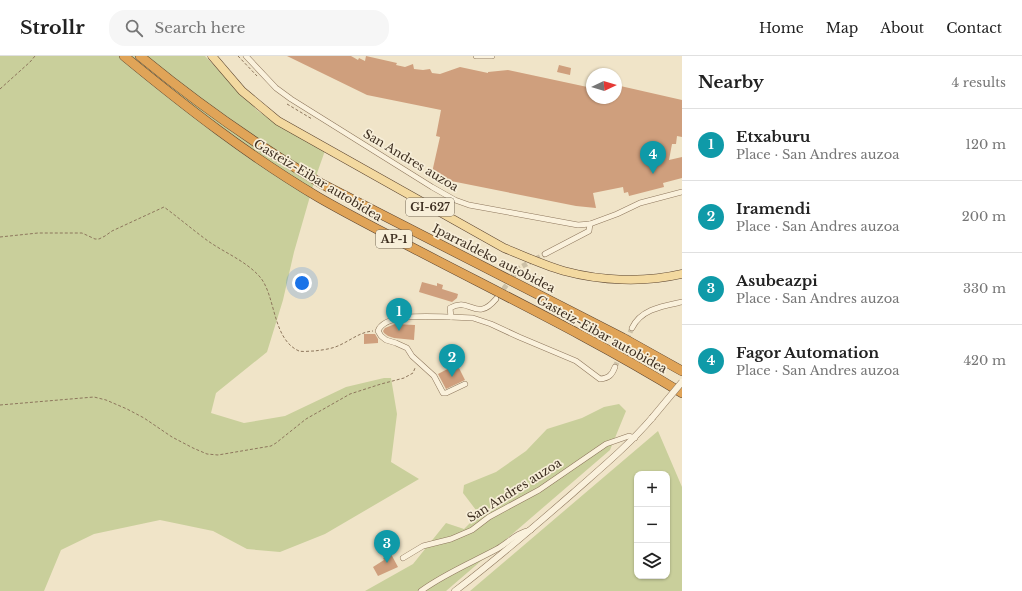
<!DOCTYPE html>
<html lang="en">
<head>
<meta charset="utf-8">
<style>
  body { margin:0; font-family:"Libre Baskerville",serif; background:#f6f6f6; color:#222 }
  .controls { position:absolute; right:12px; bottom:12px; display:grid; overflow:hidden; border-radius:8px; box-shadow:0 1px 3px #0004 }
  .controls button { width:36px; height:36px; display:grid; place-items:center; padding:0; border:0; border-bottom:1px solid #e0e0e0; background:#fff; color:#222; font:20px sans-serif }
  .compass { position:absolute; left:586px; top:12px; width:36px; height:36px; border-radius:50%; background:#fff; box-shadow:0 1px 3px #0004; rotate:86deg }
  .you { position:absolute; left:302px; top:227px; width:14px; height:14px; margin:-10px; border:3px solid #fff; border-radius:50%; background:#1a73e8; box-shadow:0 0 0 6px #1a73e833 }
  .badge { display:grid; place-items:center; width:26px; height:26px; border-radius:50%; background:#9e2a2b; color:#fff; font-size:13px; font-weight:700 }
  .pin { position:absolute; translate:-50% -33px; filter:drop-shadow(0 1px 2px #0008) }
  .pin::after { content:''; position:absolute; top:21px; width:14px; height:12px; background:inherit; clip-path:polygon(0 0,100% 0,50% 100%) }
  .list { margin:0; padding:0; list-style:none }
  h2 { display:flex; justify-content:space-between; align-items:center; height:52px; margin:0; padding:0 16px; font-size:17px }
  h2 small { font-size:13px; font-weight:400; color:#767676 }
  .list li { display:grid; grid-template-columns:26px 1fr auto; gap:12px; align-items:center; box-sizing:border-box; height:72px; padding:0 16px; border-top:1px solid #e0e0e0 }
  .list b { display:block; font-size:15px; white-space:nowrap }
  .list p { margin:0; font-size:13px; white-space:nowrap; color:#767676 }
  .list em { font-size:13px; font-style:normal; color:#767676 }
  .icon { flex:none; width:22px; height:22px; fill:none; stroke:currentColor; stroke-width:2; stroke-linecap:round; stroke-linejoin:round }
  .map { position:relative; flex:none; width:682px; height:535px; overflow:hidden }
  header { display:flex; align-items:center; gap:24px; box-sizing:border-box; height:56px; padding:0 20px; background:#fff; border-bottom:1px solid #e0e0e0 }
  header strong { font-size:19px }
  nav { display:flex; gap:22px; margin-inline-start:auto; font-size:14px }
  .search { width:280px; height:36px; background:#f6f6f6; display:flex; align-items:center; gap:10px; box-sizing:border-box; padding:0 14px; border-radius:16px; color:#767676; font-size:15px }
  main { display:flex }
  aside { flex:1; background:#fff }
  .map>svg:first-child { display:block }
  .green { fill:#c9cf9b; fill-rule:evenodd }
  .building { fill:#cf9f7d }
  .lines { fill:none; stroke-linecap:round; stroke-linejoin:round }
  .minor-tunnel { stroke:#ccc0a6; stroke-width:5; stroke-dasharray:5 2.5; stroke-linecap:butt }
  .minor-casing { stroke:#8d765c; stroke-width:6 }
  .tertiary-casing { stroke:#8d765c; stroke-width:7 }
  .primary-casing { stroke:#5b4430; stroke-width:9 }
  .motorway-casing { stroke:#5b4430; stroke-width:10 }
  .path { stroke:#8d765c; stroke-width:1; stroke-dasharray:3 2; stroke-linecap:butt }
  .minor { stroke:#faf1dc; stroke-width:5 }
  .tertiary { stroke:#faf1dc; stroke-width:6 }
  .primary { stroke:#f3d9a0; stroke-width:8 }
  .motorway { stroke:#e0a458; stroke-width:9 }
  .tertiary-bridge-casing { stroke:#8d765c; stroke-width:7; stroke-linecap:butt }
  .tertiary-bridge { stroke:#faf1dc; stroke-width:6 }
  .labels { text-anchor:middle; dominant-baseline:central; stroke-width:3.5; stroke-linejoin:round; paint-order:stroke }
  .shield { fill:#f7eed8; stroke:#756857; stroke-width:1 }
  .shield-label { font-size:11px; font-weight:bold; fill:#3d2e20 }
  .street-label { font-size:12px; fill:#3d2e20; stroke:#f7eed8 }
</style>
</head>
<body>
<header>
<strong>Strollr</strong>
<div class="search"><svg class="icon" aria-label="search" viewBox="0 0 24 24"><circle cx="10" cy="10" r="6"/><path d="M15 15l6 6"/></svg>Search here</div>
<nav><a>Home</a><a>Map</a><a>About</a><a>Contact</a></nav>
</header>
<main>
<div class="map">
<svg width="682" height="535" viewBox="0 0 682 535">
  <rect width="100%" height="100%" fill="#f0e4c8"/>
  <g class="green">
    <path d="M0 0H205L258 55 288 75 327 89 315 123 294 196 283 244 267 296 216 337 211 357 244 367 285 360 346 331 384 322H391L397 358 391 406 419 423 325 478 280 496 247 493 213 475 160 464 94 478 61 494 44 535H0Z"/>
    <path d="M619 348 626 355 610 394 446 535H365L413 508 446 467 464 473 479 458 463 437 464 429 496 416 526 395 547 373 582 362 604 351Z"/>
    <path d="M658 375 682 431V535H470ZM637 418H667V520H637Z"/>
  </g>
  <g class="building">
    <path d="M287 0H351L358 4 359 2 365 5 366 0 397 7 396 9 405 11 413 8 414 13 423 14 430 13 432 17 440 18 460 11 488 17V16L508 14 592 32V42H616V29L682 44V81L677 80 676 88H672L669 104 682 101V122L663 127 664 131 629 140 628 136 624 137 623 131 593 137 596 152 576 150 431 121 440 81 436 80 441 54 367 39Z"/>
    <path d="M559 9 571 12 570 19 557 16Z"/>
    <path d="M422 226 437 230V227L443 229 442 233 458 238 457 242 452 246 419 236Z"/>
    <path d="M395 268 415 269 414 284 394 282 388 280 384 277 383 275 385 272Z"/>
    <path d="M364 278H375L378 283V287L364 288Z"/>
    <path d="M457 308 465 324 446 333 438 318Z"/>
    <path d="M391 498 398 511 378 520 373 511 384 504 383 502Z"/>
  </g>
  <g class="lines">
    <g class="minor-tunnel">
      <path d="M499 239 519 212 545 198"/>
      <path d="M615 311 632 272"/>
    </g>
    <defs>
      <g id="minor">
        <path d="M246 0 276 32 291 43 432 131 455 144 469 149 578 169 590 168 617 158 640 147 682 136"/>
        <path d="M476 0H492"/>
        <path d="M545 198 589 175 590 168"/>
        <path d="M451 261 473 262 491 268 519 281 576 305 600 323C609 322 612 319 615 311"/>
        <path d="M632 272C641 253 663 250 682 246"/>
        <path d="M465 328 446 337H443L434 320 412 300 407 292 396 287 386 284 381 280 378 275C385 256 434 261 451 261L450 252C470 240 476 267 496 243"/>
        <path d="M403 502 423 490 451 483 472 474 489 461 539 434 606 388 629 380 635 382"/>
        <path d="M421 535C444 518 471 507 497 493 508 487 517 476 531 474"/>
      </g>
      <path id="tertiary" d="M455 535C496 504 534 471 573 437 600 413 628 390 652 362"/>
      <path id="primary" d="M212 0 242 35 278 65 504 192C524 200 543 209 564 215 601 225 644 227 682 218"/>
      <g id="motorway">
        <path d="M124 0C186 51 249 100 318 141 349 159 381 175 413 192 503 239 596 284 682 337"/>
        <path d="M140 0C198 48 258 90 322 128L623 282 682 315"/>
      </g>
    </defs>
    <use href="#minor" class="minor-casing"/>
    <use href="#tertiary" class="tertiary-casing"/>
    <use href="#primary" class="primary-casing"/>
    <use href="#motorway" class="motorway-casing"/>
    <g class="path">
      <path d="M238 0 257 20"/>
      <path d="M0 33 30 6 35 0"/>
      <path d="M287 48 312 63"/>
      <path d="M0 181 38 177H82L95 183H99L105 180 112 175 164 151C179 162 193 174 208 185 225 197 246 205 260 221 276 240 272 283 299 295 303 296 309 295 314 295 322 294 332 293 340 289 351 284 360 276 373 275"/>
      <path d="M0 349 94 341 106 344 127 353 144 362 172 381 193 392 207 398 218 399 271 390 276 387 306 363 350 338 381 328 404 322 413 317 415 312"/>
    </g>
    <use href="#minor" class="minor"/>
    <use href="#tertiary" class="tertiary"/>
    <use href="#primary" class="primary"/>
    <use href="#motorway" class="motorway"/>
    <defs>
      <path id="tertiary-bridge" d="M652 362 682 326"/>
    </defs>
    <use href="#tertiary-bridge" class="tertiary-bridge-casing"/>
    <use href="#tertiary-bridge" class="tertiary-bridge"/>
  </g>
  <g class="labels">
    <g class="shield">
      <rect x="406" y="142" width="48" height="18" rx="3"/>
      <rect x="376" y="174" width="36" height="18" rx="3"/>
    </g>
    <g class="shield-label">
      <text x="430" y="151">GI-627</text>
      <text x="394" y="183">AP-1</text>
    </g>
    <g class="street-label">
      <text transform="translate(411 104) rotate(31)">San Andres auzoa</text>
      <text transform="translate(318 124) rotate(31)">Gasteiz-Eibar autobidea</text>
      <text transform="translate(494 202) rotate(27)">Iparraldeko autobidea</text>
      <text transform="translate(602 278) rotate(29)">Gasteiz-Eibar autobidea</text>
      <text transform="translate(514 434) rotate(-32)">San Andres auzoa</text>
    </g>
  </g>
</svg>
<div class="controls">
<button>+</button>
<button>−</button>
<button><svg class="icon" aria-label="layers" viewBox="0 0 24 24"><path d="M12 4l9 5-9 5-9-5zM3 14l9 5 9-5"/></svg></button>
</div>
<svg class="compass" viewBox="-18 -18 36 36"><path d="M0-13l5 13h-10z" fill="#e53935"/><path d="M0 13l5-13h-10z" fill="#767676"/></svg>
<div class="you"></div>
<div class="pin badge" style="left:399px;top:275px;background:#0f9aa8">1</div>
<div class="pin badge" style="left:452px;top:321px;background:#0f9aa8">2</div>
<div class="pin badge" style="left:387px;top:507px;background:#0f9aa8">3</div>
<div class="pin badge" style="left:653px;top:118px;background:#0f9aa8">4</div>
</div>
<aside>
<h2>Nearby<small>4 results</small></h2>
<ul class="list">
<li><span class="badge" style="background:#0f9aa8">1</span><div><b>Etxaburu</b><p>Place · San Andres auzoa</p></div><em>120 m</em></li>
<li><span class="badge" style="background:#0f9aa8">2</span><div><b>Iramendi</b><p>Place · San Andres auzoa</p></div><em>200 m</em></li>
<li><span class="badge" style="background:#0f9aa8">3</span><div><b>Asubeazpi</b><p>Place · San Andres auzoa</p></div><em>330 m</em></li>
<li><span class="badge" style="background:#0f9aa8">4</span><div><b>Fagor Automation</b><p>Place · San Andres auzoa</p></div><em>420 m</em></li>
</ul>
</aside>
</main>
</body>
</html>
